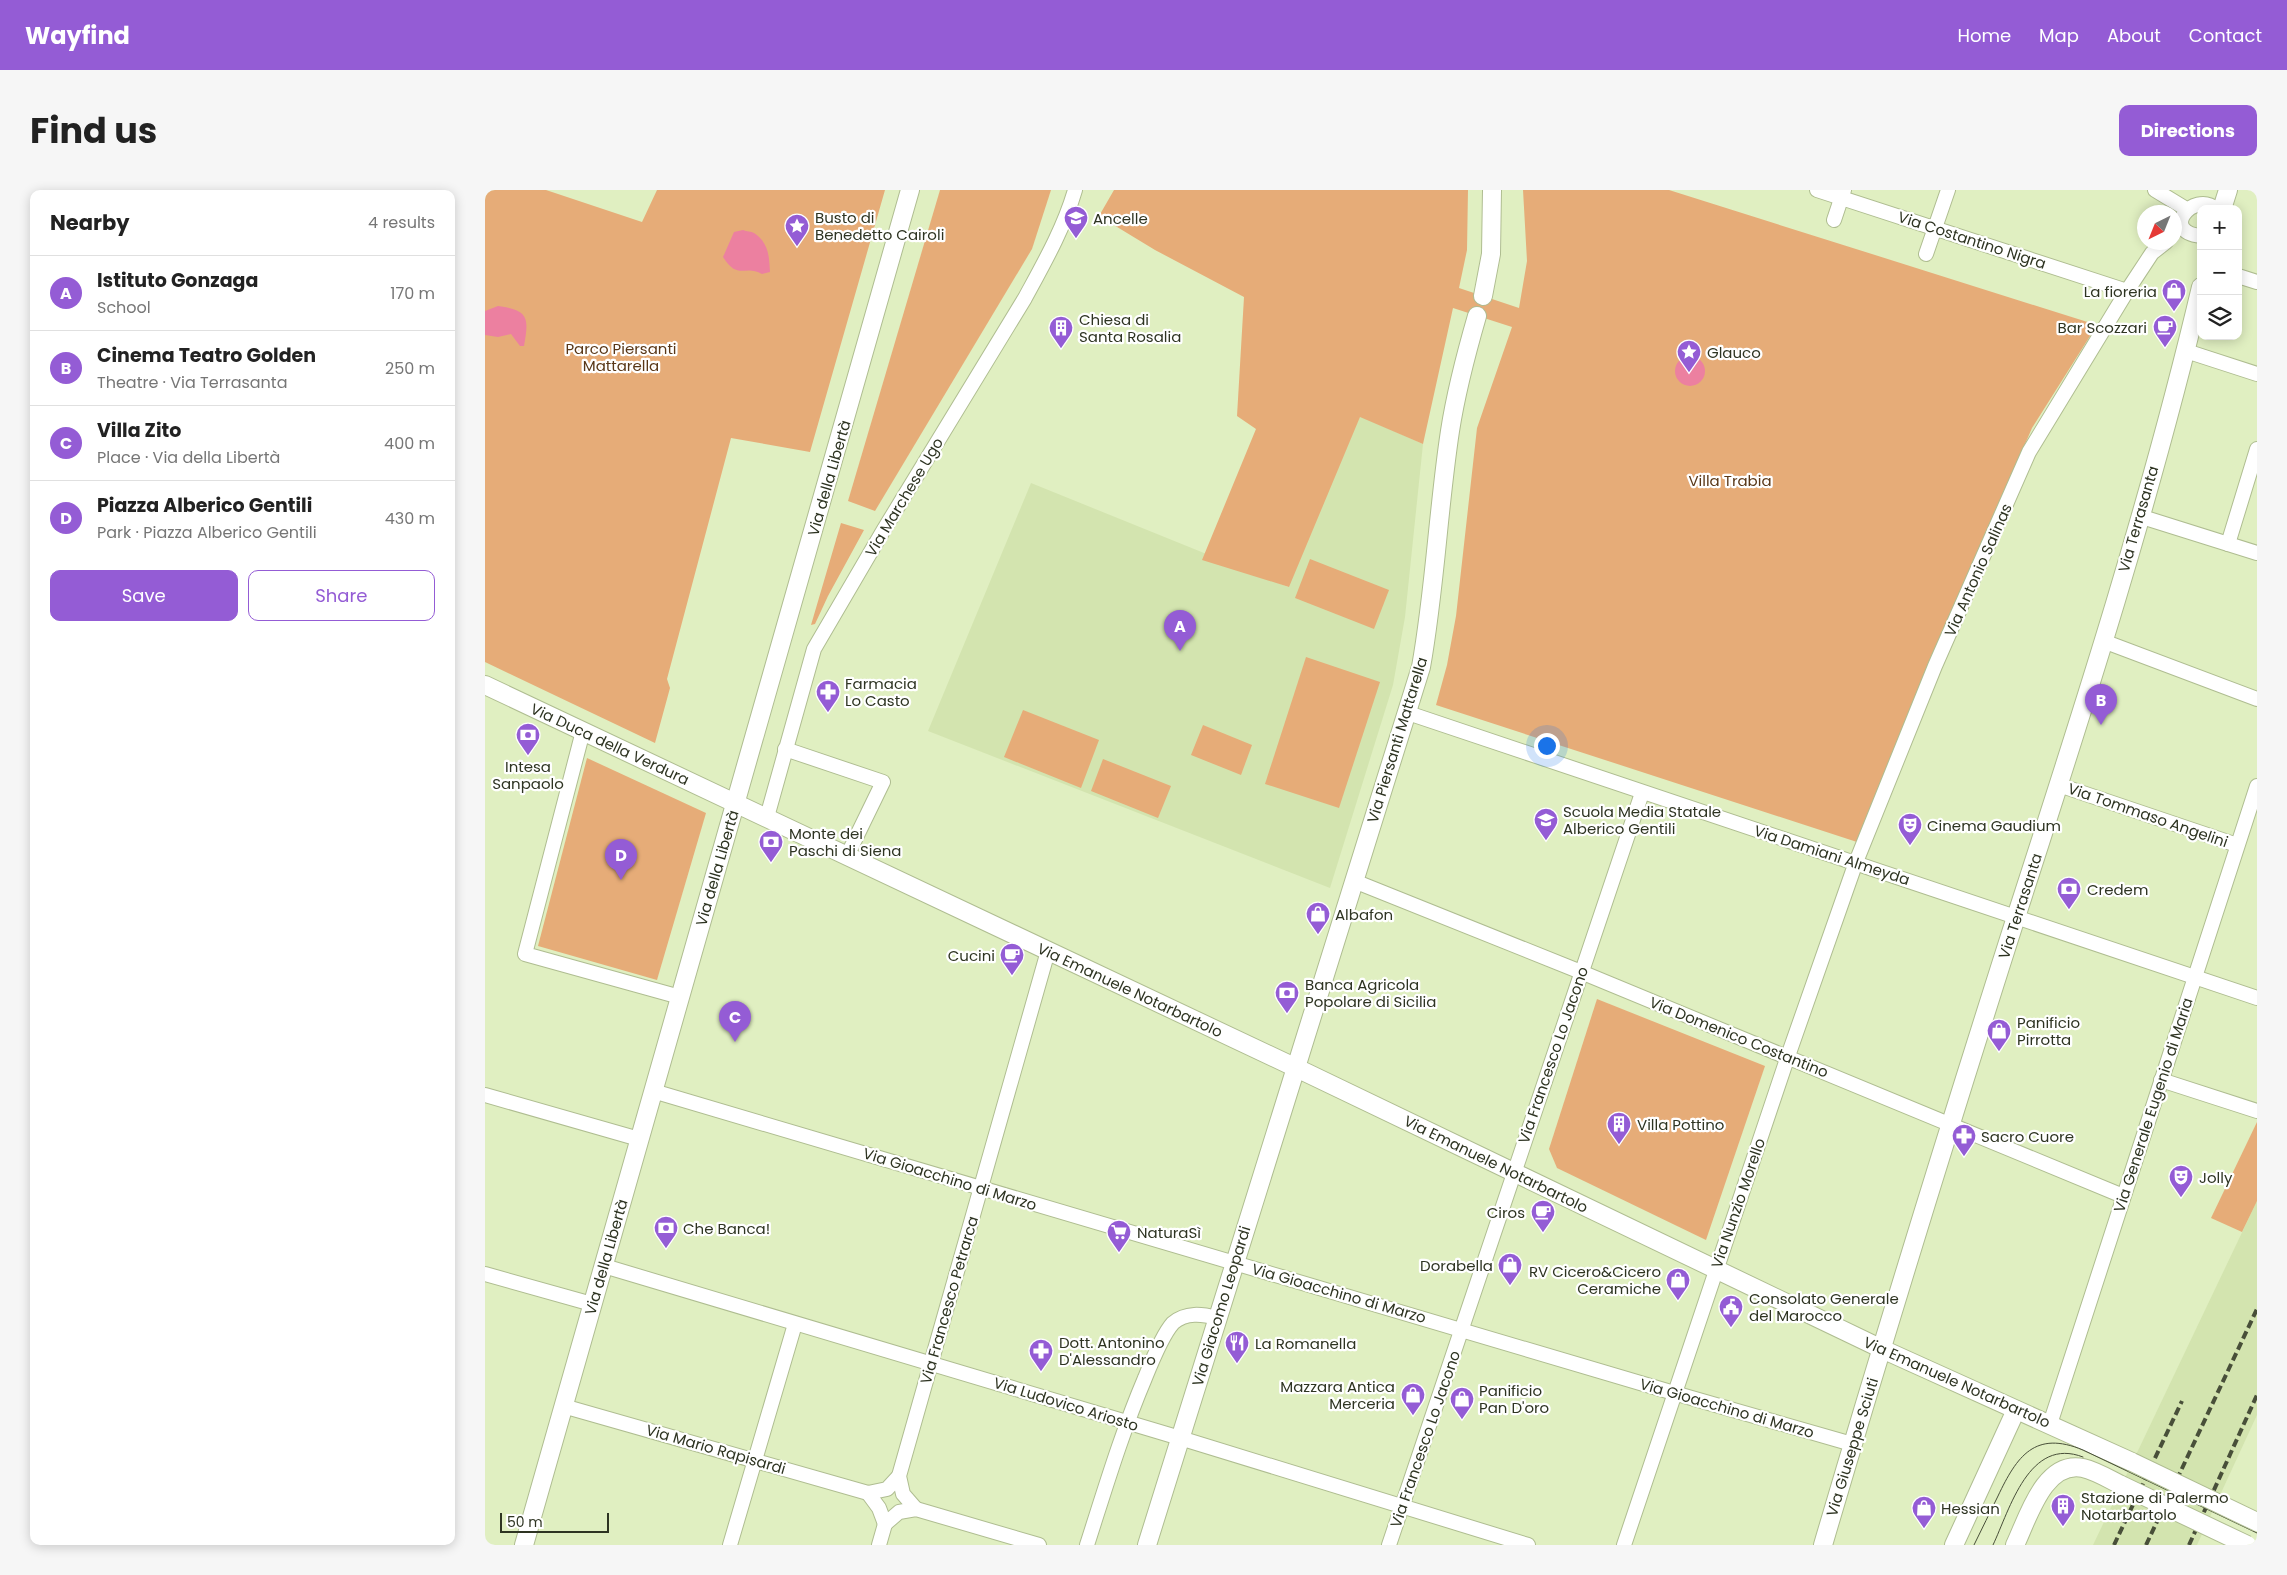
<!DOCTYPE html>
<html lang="en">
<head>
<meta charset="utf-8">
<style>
  body { margin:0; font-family:Poppins,sans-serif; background:#f6f6f6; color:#222 }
  .controls { position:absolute; right:15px; top:15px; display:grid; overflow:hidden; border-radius:10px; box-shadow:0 2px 12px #0003 }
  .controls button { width:45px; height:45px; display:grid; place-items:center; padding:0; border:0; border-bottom:1px solid #e0e0e0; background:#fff; color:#222; font:25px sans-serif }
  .compass { position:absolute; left:1652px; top:15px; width:45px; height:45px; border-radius:50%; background:#fff; box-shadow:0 2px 12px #0003; rotate:223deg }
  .scale { position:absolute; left:15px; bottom:12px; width:109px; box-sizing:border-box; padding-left:5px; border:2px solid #2e3422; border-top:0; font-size:14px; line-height:18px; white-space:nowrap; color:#2e3422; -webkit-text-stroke:4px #fff; paint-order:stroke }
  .you { position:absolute; left:1061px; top:555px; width:18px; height:18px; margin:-12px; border:4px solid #fff; border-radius:50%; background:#1a73e8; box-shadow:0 0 0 8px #1a73e833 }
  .badge { display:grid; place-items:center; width:32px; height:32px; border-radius:50%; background:#945cd5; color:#fff; font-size:16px; font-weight:700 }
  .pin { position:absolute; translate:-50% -41px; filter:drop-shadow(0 1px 2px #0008) }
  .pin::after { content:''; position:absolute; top:26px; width:18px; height:15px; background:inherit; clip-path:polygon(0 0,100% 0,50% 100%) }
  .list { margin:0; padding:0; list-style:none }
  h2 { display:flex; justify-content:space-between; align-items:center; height:65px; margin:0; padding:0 20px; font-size:21px }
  h2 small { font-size:16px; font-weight:400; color:#767676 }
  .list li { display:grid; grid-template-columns:32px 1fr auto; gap:15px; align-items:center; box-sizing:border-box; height:75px; padding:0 20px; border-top:1px solid #e0e0e0 }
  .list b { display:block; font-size:19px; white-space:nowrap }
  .list p { margin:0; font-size:16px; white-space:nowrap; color:#767676 }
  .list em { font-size:16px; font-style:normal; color:#767676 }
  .actions { display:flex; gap:10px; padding:15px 20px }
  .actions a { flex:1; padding:11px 0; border:1px solid #945cd5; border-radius:10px; text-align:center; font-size:18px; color:#945cd5 }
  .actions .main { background:#945cd5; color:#fff }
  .icon { flex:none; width:28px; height:28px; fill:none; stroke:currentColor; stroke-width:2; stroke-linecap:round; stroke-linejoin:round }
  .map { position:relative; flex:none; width:1772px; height:1355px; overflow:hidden; border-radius:10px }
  header { display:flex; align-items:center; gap:30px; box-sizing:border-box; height:70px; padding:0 25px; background:#945cd5; color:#fff }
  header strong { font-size:24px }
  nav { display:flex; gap:28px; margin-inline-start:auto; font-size:18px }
  .intro { display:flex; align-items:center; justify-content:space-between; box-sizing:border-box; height:120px; padding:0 30px }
  h1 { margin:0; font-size:35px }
  .button { padding:12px 22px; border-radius:10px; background:#945cd5; color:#fff; font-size:18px; font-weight:700 }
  main { display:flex; gap:30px; padding:0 30px }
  aside { flex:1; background:#fff; border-radius:10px; box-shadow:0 2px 12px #0003 }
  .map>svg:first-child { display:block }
  .built { fill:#d3e4af }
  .green { fill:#e6ac78 }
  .water { fill:#ec80a0 }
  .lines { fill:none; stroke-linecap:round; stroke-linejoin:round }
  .minor-casing { stroke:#afbd91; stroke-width:16 }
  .tertiary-casing { stroke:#afbd91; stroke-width:20 }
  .minor { stroke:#fff; stroke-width:14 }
  .tertiary { stroke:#fff; stroke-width:18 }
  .tram { stroke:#484f39; stroke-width:1 }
  .rail { stroke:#484f39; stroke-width:4; stroke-dasharray:8 4; stroke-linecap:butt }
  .tertiary-bridge-casing { stroke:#afbd91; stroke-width:20; stroke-linecap:butt }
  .tertiary-bridge { stroke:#fff; stroke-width:18 }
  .labels { text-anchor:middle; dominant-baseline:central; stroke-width:4.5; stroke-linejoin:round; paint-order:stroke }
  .poi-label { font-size:15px; fill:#2e3422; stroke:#fff; text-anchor:start }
  .street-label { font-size:15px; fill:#2e3422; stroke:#fff }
  .park-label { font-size:15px; fill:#593717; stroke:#fff }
</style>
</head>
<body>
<header>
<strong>Wayfind</strong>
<nav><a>Home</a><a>Map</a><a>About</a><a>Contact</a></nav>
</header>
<div class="intro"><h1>Find us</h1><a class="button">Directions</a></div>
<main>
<aside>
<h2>Nearby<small>4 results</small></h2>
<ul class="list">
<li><span class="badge">A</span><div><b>Istituto Gonzaga</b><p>School</p></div><em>170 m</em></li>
<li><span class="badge">B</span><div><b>Cinema Teatro Golden</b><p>Theatre · Via Terrasanta</p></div><em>250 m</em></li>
<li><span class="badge">C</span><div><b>Villa Zito</b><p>Place · Via della Libertà</p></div><em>400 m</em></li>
<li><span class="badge">D</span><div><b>Piazza Alberico Gentili</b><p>Park · Piazza Alberico Gentili</p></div><em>430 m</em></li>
</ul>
<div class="actions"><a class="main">Save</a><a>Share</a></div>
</aside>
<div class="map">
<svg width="1772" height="1355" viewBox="0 0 1772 1355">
  <rect width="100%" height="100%" fill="#e0efc1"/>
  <g class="built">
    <path d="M875 226 938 254 920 427 908 495 845 698 443 541 546 293 803 397Z"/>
    <path d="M1772 1011V1225L1712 1355H1608Z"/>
  </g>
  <g class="green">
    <path d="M0 0H61L157 32 172 0H400L325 262 246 248 182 489 185 498 170 553 0 472Z"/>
    <path d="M455 0H566L547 59 390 321 363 311Z"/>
    <path d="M629 0H983L982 60 974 98 1034 118 1042 71 1038 0H1184L1612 135 1547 238 1427 515 1372 652 951 515 962 475 971 426 992 238 1027 137 968 118 938 254 875 227 804 397 717 370 771 239 752 226 759 107 670 60 614 26Z"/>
    <path d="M356 333 379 340 343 406 330 434 326 435Z"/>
    <path d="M825 369 904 400 889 439 810 408Z"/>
    <path d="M821 467 895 492 854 618 780 594Z"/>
    <path d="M538 520 614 550 596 598 519 567Z"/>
    <path d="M718 535 767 555 756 585 706 565Z"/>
    <path d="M102 568 221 623 172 790 53 756Z"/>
    <path d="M618 569 686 596 673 628 606 601Z"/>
    <path d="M1112 809 1280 876 1221 1050 1072 978 1064 959Z"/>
    <path d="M1772 932V1011L1757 1042 1726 1028Z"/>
  </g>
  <g class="water">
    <path d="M258 40C262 42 266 41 269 43 284 53 284 66 285 82L277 84C260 74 253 91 238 67L249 42Z"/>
    <path d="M13 116C44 120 44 128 39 156H35L26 144 13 147 0 145V121Z"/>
    <circle cx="1205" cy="181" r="15"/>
  </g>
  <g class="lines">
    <defs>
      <g id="minor">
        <path d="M1332 0 1642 101"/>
        <path d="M1670 0 1698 17"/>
        <path d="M1349 30 1359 0"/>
        <path d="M1716 46C1674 42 1708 0 1731 19"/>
        <path d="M1441 64 1463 0"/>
        <path d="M1753 86 1772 92"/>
        <path d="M1701 161 1772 184"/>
        <path d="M1654 326 1772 363"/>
        <path d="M1743 354 1772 259"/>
        <path d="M1618 451 1772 509"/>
        <path d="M923 523 1772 808"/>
        <path d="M98 541 40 764 195 807"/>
        <path d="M300 559 398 592 362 666"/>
        <path d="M1574 595 1752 655"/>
        <path d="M282 627 329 459 398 341 540 108C559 73 579 38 590 0"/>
        <path d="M869 691 1096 782 1638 1006"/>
        <path d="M1676 890 1772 921"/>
        <path d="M168 901 1189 1203 1367 1254"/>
        <path d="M0 905 154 949"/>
        <path d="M119 1076 695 1248 1043 1355"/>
        <path d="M0 1084 107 1114"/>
        <path d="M78 1216 383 1303 402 1299 414 1286"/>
        <path d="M1565 1234 1772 596"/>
        <path d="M383 1303 394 1318 400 1334"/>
        <path d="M431 1319 418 1304 414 1286 563 761"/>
        <path d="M400 1334 414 1322 431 1319 554 1355"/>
        <path d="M245 1355 310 1134"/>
        <path d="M394 1355 400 1334"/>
        <path d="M602 1355C620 1299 637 1242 660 1188 666 1173 678 1144 688 1133 701 1122 717 1124 732 1128"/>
        <path d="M904 1355 1157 603"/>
        <path d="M1139 1355 1303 866 1371 672 1450 476 1544 262 1642 101 1667 63 1681 52"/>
      </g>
      <g id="tertiary">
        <path d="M1737 19 1743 0"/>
        <path d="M998 106 1006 64 1007 0"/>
        <path d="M0 495 822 883 1397 1159 1647 1272"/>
        <path d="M39 1355 425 0"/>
        <path d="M662 1355 936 477C950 399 953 320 965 241 971 202 981 164 992 126"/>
        <path d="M1338 1355C1400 1144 1465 934 1532 724 1599 517 1666 309 1716 97"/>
        <path d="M1469 1355 1531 1220"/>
        <path d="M1530 1355C1543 1328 1559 1270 1598 1278 1611 1281 1624 1289 1636 1295"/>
      </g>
    </defs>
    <use href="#minor" class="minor-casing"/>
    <use href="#tertiary" class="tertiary-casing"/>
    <use href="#minor" class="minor"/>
    <use href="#tertiary" class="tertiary"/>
    <g class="tram">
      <path d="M1489 1355C1497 1339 1505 1322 1513 1306 1532 1266 1550 1240 1598 1260L1772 1343"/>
      <path d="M1508 1355C1525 1319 1544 1246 1598 1267"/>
    </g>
    <g class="rail">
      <path d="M1629 1355 1697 1211"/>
      <path d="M1661 1355 1772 1119"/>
      <path d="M1704 1355 1772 1205"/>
    </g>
    <defs>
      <g id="tertiary-bridge">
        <path d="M1647 1272 1772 1332"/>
        <path d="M1636 1295 1762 1355"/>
      </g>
    </defs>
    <use href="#tertiary-bridge" class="tertiary-bridge-casing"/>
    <use href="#tertiary-bridge" class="tertiary-bridge"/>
  </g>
  <defs>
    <symbol id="school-pin" viewBox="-11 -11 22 30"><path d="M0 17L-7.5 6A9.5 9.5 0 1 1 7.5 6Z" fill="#945cd5" stroke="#fff"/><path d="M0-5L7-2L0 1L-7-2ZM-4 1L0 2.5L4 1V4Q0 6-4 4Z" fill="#fff"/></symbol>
    <symbol id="sight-pin" viewBox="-11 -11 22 30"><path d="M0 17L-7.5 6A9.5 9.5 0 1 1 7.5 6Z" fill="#945cd5" stroke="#fff"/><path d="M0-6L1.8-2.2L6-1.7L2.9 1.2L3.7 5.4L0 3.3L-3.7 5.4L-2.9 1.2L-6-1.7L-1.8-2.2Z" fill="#fff"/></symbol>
    <symbol id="shop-pin" viewBox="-11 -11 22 30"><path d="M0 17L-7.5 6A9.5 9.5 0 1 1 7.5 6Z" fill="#945cd5" stroke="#fff"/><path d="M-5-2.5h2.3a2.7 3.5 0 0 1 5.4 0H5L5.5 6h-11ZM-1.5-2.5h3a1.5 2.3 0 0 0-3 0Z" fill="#fff"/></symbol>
    <symbol id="cafe-pin" viewBox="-11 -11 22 30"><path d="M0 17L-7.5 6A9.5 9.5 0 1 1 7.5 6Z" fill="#945cd5" stroke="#fff"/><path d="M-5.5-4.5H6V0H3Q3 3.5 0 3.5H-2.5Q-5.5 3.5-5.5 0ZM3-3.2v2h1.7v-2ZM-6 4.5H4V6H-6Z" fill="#fff"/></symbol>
    <symbol id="building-pin" viewBox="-11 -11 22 30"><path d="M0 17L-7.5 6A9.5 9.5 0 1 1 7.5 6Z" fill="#945cd5" stroke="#fff"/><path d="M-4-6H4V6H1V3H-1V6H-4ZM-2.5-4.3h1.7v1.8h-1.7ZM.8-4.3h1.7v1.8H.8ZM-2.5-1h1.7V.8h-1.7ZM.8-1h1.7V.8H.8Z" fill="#fff"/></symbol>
    <symbol id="pharmacy-pin" viewBox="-11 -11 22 30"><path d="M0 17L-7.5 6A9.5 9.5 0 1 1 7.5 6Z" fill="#945cd5" stroke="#fff"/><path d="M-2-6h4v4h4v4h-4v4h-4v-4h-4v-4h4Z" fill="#fff"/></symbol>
    <symbol id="bank-pin" viewBox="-11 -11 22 30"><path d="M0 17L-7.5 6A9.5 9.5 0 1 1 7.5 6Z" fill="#945cd5" stroke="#fff"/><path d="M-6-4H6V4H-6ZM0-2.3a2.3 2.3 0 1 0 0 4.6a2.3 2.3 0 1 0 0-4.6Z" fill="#fff"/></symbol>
    <symbol id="theatre-pin" viewBox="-11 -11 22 30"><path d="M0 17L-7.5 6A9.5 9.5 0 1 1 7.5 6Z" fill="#945cd5" stroke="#fff"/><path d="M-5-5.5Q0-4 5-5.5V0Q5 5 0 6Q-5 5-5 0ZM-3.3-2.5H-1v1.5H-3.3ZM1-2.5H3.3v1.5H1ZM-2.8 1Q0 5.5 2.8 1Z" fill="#fff"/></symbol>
    <symbol id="supermarket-pin" viewBox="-11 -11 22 30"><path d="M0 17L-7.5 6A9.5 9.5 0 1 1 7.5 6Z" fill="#945cd5" stroke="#fff"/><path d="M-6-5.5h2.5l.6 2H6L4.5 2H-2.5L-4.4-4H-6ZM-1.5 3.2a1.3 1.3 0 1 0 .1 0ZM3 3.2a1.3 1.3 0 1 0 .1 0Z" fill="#fff"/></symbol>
    <symbol id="civic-pin" viewBox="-11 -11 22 30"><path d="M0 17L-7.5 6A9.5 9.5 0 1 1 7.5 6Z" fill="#945cd5" stroke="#fff"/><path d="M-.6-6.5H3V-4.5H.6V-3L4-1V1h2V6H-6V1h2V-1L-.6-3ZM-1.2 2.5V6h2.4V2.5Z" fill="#fff"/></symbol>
    <symbol id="restaurant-pin" viewBox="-11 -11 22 30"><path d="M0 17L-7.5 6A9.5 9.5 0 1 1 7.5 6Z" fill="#945cd5" stroke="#fff"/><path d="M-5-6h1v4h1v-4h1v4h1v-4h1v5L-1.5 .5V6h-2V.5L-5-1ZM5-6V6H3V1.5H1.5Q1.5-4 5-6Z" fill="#fff"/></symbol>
  </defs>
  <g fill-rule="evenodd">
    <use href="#school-pin" x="577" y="14" width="28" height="38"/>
    <use href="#sight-pin" x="298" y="22" width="28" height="38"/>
    <use href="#shop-pin" x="1675" y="87" width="28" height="38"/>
    <use href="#cafe-pin" x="1666" y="123" width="28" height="38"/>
    <use href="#building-pin" x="562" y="124" width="28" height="38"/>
    <use href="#sight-pin" x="1190" y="148" width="28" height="38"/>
    <use href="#pharmacy-pin" x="329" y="488" width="28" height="38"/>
    <use href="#bank-pin" x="29" y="531" width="28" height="38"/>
    <use href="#school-pin" x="1047" y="616" width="28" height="38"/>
    <use href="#theatre-pin" x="1411" y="621" width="28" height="38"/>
    <use href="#bank-pin" x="272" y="638" width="28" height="38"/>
    <use href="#bank-pin" x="1570" y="685" width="28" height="38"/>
    <use href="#shop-pin" x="819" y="710" width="28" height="38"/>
    <use href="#cafe-pin" x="513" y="751" width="28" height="38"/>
    <use href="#bank-pin" x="788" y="789" width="28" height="38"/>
    <use href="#shop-pin" x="1500" y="827" width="28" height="38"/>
    <use href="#building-pin" x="1120" y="920" width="28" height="38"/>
    <use href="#pharmacy-pin" x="1465" y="932" width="28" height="38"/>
    <use href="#theatre-pin" x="1682" y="973" width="28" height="38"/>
    <use href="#cafe-pin" x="1044" y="1008" width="28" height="38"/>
    <use href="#bank-pin" x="167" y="1024" width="28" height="38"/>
    <use href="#supermarket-pin" x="620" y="1028" width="28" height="38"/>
    <use href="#shop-pin" x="1011" y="1061" width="28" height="38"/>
    <use href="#shop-pin" x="1179" y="1076" width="28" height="38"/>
    <use href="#civic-pin" x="1232" y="1103" width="28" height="38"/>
    <use href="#restaurant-pin" x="738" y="1139" width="28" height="38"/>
    <use href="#pharmacy-pin" x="542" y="1147" width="28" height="38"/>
    <use href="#shop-pin" x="914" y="1191" width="28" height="38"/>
    <use href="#shop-pin" x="963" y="1195" width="28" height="38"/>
    <use href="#building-pin" x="1564" y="1302" width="28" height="38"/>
    <use href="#shop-pin" x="1425" y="1304" width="28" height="38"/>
  </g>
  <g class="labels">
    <g class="poi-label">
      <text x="330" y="27">Busto di<tspan x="330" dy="17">Benedetto Cairoli</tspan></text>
      <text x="608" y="28">Ancelle</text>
      <text x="1672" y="101" text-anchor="end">La fioreria</text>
      <text x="594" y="129">Chiesa di<tspan x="594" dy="17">Santa Rosalia</tspan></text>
      <text x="1662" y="137" text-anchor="end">Bar Scozzari</text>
      <text x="1222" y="162">Glauco</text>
      <text x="360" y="493">Farmacia<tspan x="360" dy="17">Lo Casto</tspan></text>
      <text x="43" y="576" text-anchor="middle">Intesa<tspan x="43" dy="17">Sanpaolo</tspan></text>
      <text x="1078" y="621">Scuola Media Statale<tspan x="1078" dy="17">Alberico Gentili</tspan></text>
      <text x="1442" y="635">Cinema Gaudium</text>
      <text x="304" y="643">Monte dei<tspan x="304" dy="17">Paschi di Siena</tspan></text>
      <text x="1602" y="699">Credem</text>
      <text x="850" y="724">Albafon</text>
      <text x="510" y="765" text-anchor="end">Cucini</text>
      <text x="820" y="794">Banca Agricola<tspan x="820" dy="17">Popolare di Sicilia</tspan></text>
      <text x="1532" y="832">Panificio<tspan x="1532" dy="17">Pirrotta</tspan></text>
      <text x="1152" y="934">Villa Pottino</text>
      <text x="1496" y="946">Sacro Cuore</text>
      <text x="1714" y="987">Jolly</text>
      <text x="1040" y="1022" text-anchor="end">Ciros</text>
      <text x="198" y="1038">Che Banca!</text>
      <text x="652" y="1042">NaturaSì</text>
      <text x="1008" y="1075" text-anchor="end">Dorabella</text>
      <text x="1176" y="1081" text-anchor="end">RV Cicero&amp;Cicero<tspan x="1176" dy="17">Ceramiche</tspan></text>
      <text x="1264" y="1108">Consolato Generale<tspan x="1264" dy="17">del Marocco</tspan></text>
      <text x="574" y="1152">Dott. Antonino<tspan x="574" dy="17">D'Alessandro</tspan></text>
      <text x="770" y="1153">La Romanella</text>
      <text x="910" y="1196" text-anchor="end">Mazzara Antica<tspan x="910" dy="17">Merceria</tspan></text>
      <text x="994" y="1200">Panificio<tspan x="994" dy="17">Pan D'oro</tspan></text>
      <text x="1596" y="1307">Stazione di Palermo<tspan x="1596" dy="17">Notarbartolo</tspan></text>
      <text x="1456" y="1318">Hessian</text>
    </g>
    <g class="street-label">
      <text transform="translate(1487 50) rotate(18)">Via Costantino Nigra</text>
      <text transform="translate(344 288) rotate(-74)">Via della Libertà</text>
      <text transform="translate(419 307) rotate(-59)">Via Marchese Ugo</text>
      <text transform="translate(1653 329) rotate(-74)">Via Terrasanta</text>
      <text transform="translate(1493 380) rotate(-66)">Via Antonio Salinas</text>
      <text transform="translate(912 550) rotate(-73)">Via Piersanti Mattarella</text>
      <text transform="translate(125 554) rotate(25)">Via Duca della Verdura</text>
      <text transform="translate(1663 625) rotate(19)">Via Tommaso Angelini</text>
      <text transform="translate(1347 665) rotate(18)">Via Damiani Almeyda</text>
      <text transform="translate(232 678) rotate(-74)">Via della Libertà</text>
      <text transform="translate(1535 716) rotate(-72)">Via Terrasanta</text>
      <text transform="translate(645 800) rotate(25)">Via Emanuele Notarbartolo</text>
      <text transform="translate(1254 847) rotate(22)">Via Domenico Costantino</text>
      <text transform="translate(1068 865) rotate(-71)">Via Francesco Lo Jacono</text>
      <text transform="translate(1668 915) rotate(-72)">Via Generale Eugenio di Maria</text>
      <text transform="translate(1011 974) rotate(26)">Via Emanuele Notarbartolo</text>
      <text transform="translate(465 989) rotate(17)">Via Gioacchino di Marzo</text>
      <text transform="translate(1253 1013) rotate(-71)">Via Nunzio Morello</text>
      <text transform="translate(121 1067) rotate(-74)">Via della Libertà</text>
      <text transform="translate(854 1103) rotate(16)">Via Gioacchino di Marzo</text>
      <text transform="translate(464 1110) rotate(-74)">Via Francesco Petrarca</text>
      <text transform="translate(736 1116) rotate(-73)">Via Giacomo Leopardi</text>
      <text transform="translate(1472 1192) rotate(24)">Via Emanuele Notarbartolo</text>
      <text transform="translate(581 1214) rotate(17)">Via Ludovico Ariosto</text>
      <text transform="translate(1242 1218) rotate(16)">Via Gioacchino di Marzo</text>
      <text transform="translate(940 1249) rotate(-71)">Via Francesco Lo Jacono</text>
      <text transform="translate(1367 1257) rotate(-73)">Via Giuseppe Sciuti</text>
      <text transform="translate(231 1259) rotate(16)">Via Mario Rapisardi</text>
    </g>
    <g class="park-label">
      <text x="136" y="158">Parco Piersanti<tspan x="136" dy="17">Mattarella</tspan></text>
      <text x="1245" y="290">Villa Trabia</text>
    </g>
  </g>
</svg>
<div class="controls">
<button>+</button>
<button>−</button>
<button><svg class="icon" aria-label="layers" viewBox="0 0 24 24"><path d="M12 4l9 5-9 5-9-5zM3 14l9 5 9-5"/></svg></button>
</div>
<svg class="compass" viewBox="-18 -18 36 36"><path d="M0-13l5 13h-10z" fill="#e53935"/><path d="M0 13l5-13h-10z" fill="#767676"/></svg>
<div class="scale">50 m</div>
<div class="you"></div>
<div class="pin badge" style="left:695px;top:461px">A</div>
<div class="pin badge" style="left:1616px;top:535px">B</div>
<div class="pin badge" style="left:250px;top:852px">C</div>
<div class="pin badge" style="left:136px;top:690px">D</div>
</div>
</main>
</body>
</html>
